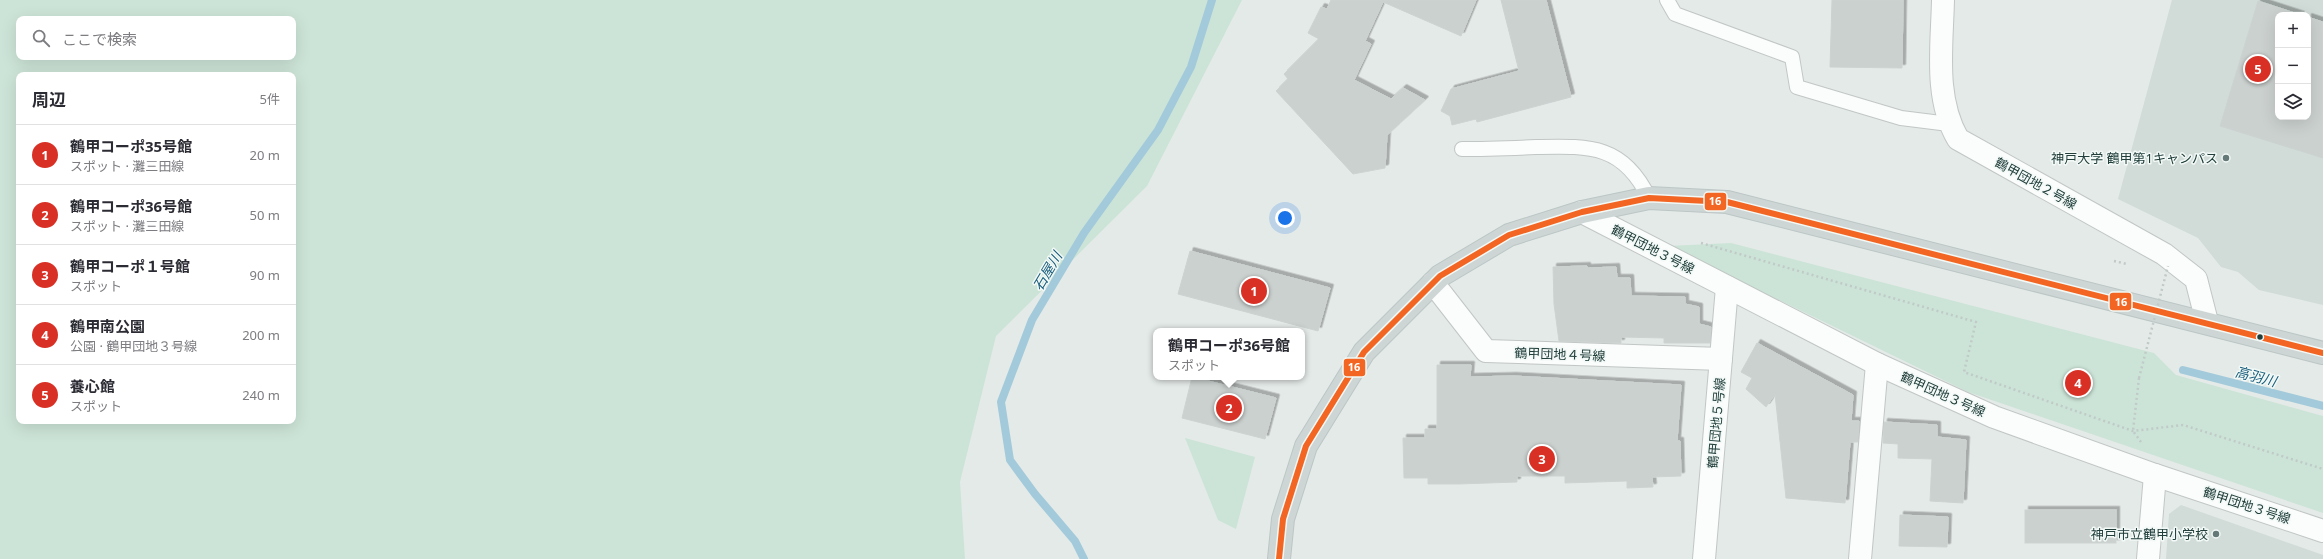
<!DOCTYPE html>
<html lang="ja">
<head>
<meta charset="utf-8">
<style>
  body { margin:0; font-family:"Noto Sans","Noto Sans JP",sans-serif; background:#f7f7f7; color:#2b2b33 }
  .controls { position:absolute; right:12px; top:12px; display:grid; overflow:hidden; border-radius:8px; box-shadow:0 4px 16px #0002 }
  .controls button { width:36px; height:36px; display:grid; place-items:center; padding:0; border:0; border-bottom:1px solid #e1e1e2; background:#fff; color:#2b2b33; font:20px sans-serif }
  .you { position:absolute; left:1285px; top:218px; width:14px; height:14px; margin:-10px; border:3px solid #fff; border-radius:50%; background:#1a73e8; box-shadow:0 0 0 6px #1a73e833 }
  .badge { display:grid; place-items:center; width:26px; height:26px; border-radius:50%; background:#d93025; color:#fff; font-size:13px; font-weight:700 }
  .pin { position:absolute; translate:-50% -50%; border:2px solid #fff; box-shadow:0 1px 4px #0006 }
  .popup { position:absolute; left:1153px; top:328px; width:152px; height:52px; box-sizing:border-box; display:grid; place-content:center; border-radius:8px; background:#fff; filter:drop-shadow(0 1px 3px #0005); font-size:13px; white-space:nowrap; color:#7c7c81 }
  .popup b { font-size:15px; color:#2b2b33 }
  .popup::after { content:''; position:absolute; left:50%; top:100%; margin-left:-8px; border:8px solid transparent; border-top-color:#fff }
  .list { margin:0; padding:0; list-style:none }
  h2 { display:flex; justify-content:space-between; align-items:center; height:52px; margin:0; padding:0 16px; font-size:17px }
  h2 small { font-size:13px; font-weight:400; color:#7c7c81 }
  .list li { display:grid; grid-template-columns:26px 1fr auto; gap:12px; align-items:center; box-sizing:border-box; height:60px; padding:0 16px; border-top:1px solid #e1e1e2 }
  .list b { display:block; font-size:15px; white-space:nowrap }
  .list p { margin:0; font-size:13px; white-space:nowrap; color:#7c7c81 }
  .list em { font-size:13px; font-style:normal; color:#7c7c81 }
  .icon { flex:none; width:22px; height:22px; fill:none; stroke:currentColor; stroke-width:2; stroke-linecap:round; stroke-linejoin:round }
  .map { position:relative; flex:none; width:2323px; height:559px; overflow:hidden }
  .search { position:absolute; background:#fff; box-shadow:0 4px 16px #0002; left:16px; top:16px; width:280px; height:44px; display:flex; align-items:center; gap:10px; box-sizing:border-box; padding:0 14px; border-radius:8px; color:#7c7c81; font-size:15px }
  .panel { position:absolute; background:#fff; box-shadow:0 4px 16px #0002; left:16px; top:72px; width:280px; height:352px; border-radius:8px }
  .map>svg:first-child { display:block }
  .built { fill:#d1dbd8; fill-rule:evenodd }
  .green { fill:#cce4d7; fill-rule:evenodd }
  .lines { fill:none; stroke-linecap:round; stroke-linejoin:round }
  .stream { stroke:#a3cada; stroke-width:8 }
  .building { fill:#cbd1cf; stroke:#ccd3d1; filter:url(#shadow) }
  .lane-casing { stroke:#c1c7c5; stroke-width:16 }
  .street-casing { stroke:#c1c7c5; stroke-width:24 }
  .primary-casing { stroke:#bcc6c5; stroke-width:24 }
  .path { stroke:#c0cac8; stroke-width:2.5; stroke-dasharray:2 3; stroke-linecap:butt }
  .lane { stroke:#fbfcfc; stroke-width:14 }
  .street { stroke:#fbfcfc; stroke-width:22 }
  .primary { stroke:#cdd6d5; stroke-width:22 }
  .path-bridge { stroke:#c0cac8; stroke-width:2.5; stroke-dasharray:2 3; stroke-linecap:butt }
  .bus-1-casing { stroke:#f2f9f6; stroke-width:9 }
  .bus-1 { stroke:#f26522; stroke-width:6 }
  .poi-dot { fill:#657a78; stroke:#f2f9f6; stroke-width:1.5 }
  .bus-dot { fill:#213e3b; stroke:#f2f9f6; stroke-width:1.5 }
  .labels { text-anchor:middle; dominant-baseline:central; stroke-width:3; stroke-linejoin:round; paint-order:stroke }
  .poi-label { font-size:13px; fill:#213e3b; stroke:#f2f9f6; text-anchor:end }
  .street-label { font-size:13px; fill:#213e3b; stroke:#f2f9f6 }
  .water-label { font-size:14px; font-style:italic; fill:#185d7d; stroke:#f2f9f6 }
  .line-badge { stroke:#f2f9f6; stroke-width:1.5 }
  .badge-label { font-size:11px; text-anchor:middle; font-weight:bold; fill:#fff }
</style>
</head>
<body>
<div class="map">
<svg width="2323" height="559" viewBox="0 0 2323 559">
  <defs>
    <filter id="shadow"><feDropShadow dx="3.5" dy="-3.5" stdDeviation="0" flood-color="#0004"/></filter>
  </defs>
  <rect width="100%" height="100%" fill="#e4eae8"/>
  <g class="built">
    <path d="M2172 0H2323V305L2259 290 2238 272 2221 267 2198 238 2118 199ZM2278 15H2308V117H2278Z"/>
    <path d="M2181 505 2323 555V559H2166L2169 514Z"/>
  </g>
  <g class="green">
    <path d="M0 0H1242L1147 186 996 336 960 482 965 559H0ZM19 19H293V57H19ZM19 75H293V421H19Z"/>
    <path d="M1731 243 2154 353 2176 375 2323 416V513L1968 392 1668 246Z"/>
    <path d="M1185 438 1255 457 1236 529 1218 520Z"/>
  </g>
  <g class="lines">
    <g class="stream">
      <path d="M2183 370 2323 406"/>
      <path d="M1084 559 1075 541 1035 494 1010 460 1001 402 1032 320 1084 233 1158 130 1191 67 1212 0"/>
    </g>
  </g>
  <g class="building">
    <path d="M1331 0H1476L1461 36 1383 2 1365 41 1371 44 1354 80 1391 99 1403 88 1425 100 1387 135 1385 168 1353 174 1276 91 1288 79 1284 74 1319 39 1308 33 1321 7 1327 9Z"/>
    <path d="M1501 0H1546L1571 97 1477 122 1476 119 1452 125 1450 116 1441 111 1451 89 1519 71Z"/>
    <path d="M1832 0H1903L1902 68 1830 67Z"/>
    <path d="M2258 1 2301 15H2278V117H2308V17L2323 22V158L2220 126Z"/>
    <path d="M1190 251 1330 288 1318 331 1178 294Z"/>
    <path d="M1587 266V268L1616 267 1617 278H1630L1631 296 1685 297V304L1699 307V324L1711 327 1710 343H1664V338L1621 337V343L1559 341 1554 304 1553 267Z"/>
    <path d="M1757 343 1853 395 1851 421H1859L1858 442H1850L1845 503 1786 498 1775 394 1766 407 1746 389 1752 378 1741 372Z"/>
    <path d="M1437 365H1471L1470 377 1513 376 1681 385 1677 441H1680L1681 476 1652 477 1653 487 1627 488V481L1565 483V476H1517V482L1459 484H1428V478H1404L1403 438H1425V429H1437Z"/>
    <path d="M1192 377 1276 398 1265 439 1182 418Z"/>
    <path d="M1884 422 1937 425V437L1966 440 1963 503 1930 501 1932 459 1898 458V444L1883 443Z"/>
    <rect x="2025" y="510" width="91" height="33"/>
    <path d="M1900 515 1948 517 1947 547 1899 546Z"/>
  </g>
  <g class="lines">
    <defs>
      <g id="lane">
        <path d="M1667 0 1675 14 1792 57 1797 87 1901 118 1949 124"/>
        <path d="M1462 149C1486 149 1511 148 1536 147 1589 146 1623 144 1649 198"/>
      </g>
      <g id="street">
        <path d="M1943 0C1942 46 1934 98 1958 139L2164 254 2196 279 2207 322"/>
        <path d="M1582 212 1877 364 1994 417 2155 475 2323 531"/>
        <path d="M1433 283 1486 351 1721 359"/>
        <path d="M1704 559 1727 287"/>
        <path d="M1860 559 1877 364"/>
        <path d="M2148 559 2155 475"/>
      </g>
      <path id="primary" d="M1279 559 1283 519 1306 446 1364 352 1440 276 1509 235 1582 212 1649 198 1727 202 2323 353"/>
    </defs>
    <use href="#lane" class="lane-casing"/>
    <use href="#street" class="street-casing"/>
    <use href="#primary" class="primary-casing"/>
    <g class="path">
      <path d="M1701 243 1976 322 1964 372 2133 431 2183 425 2323 469"/>
      <path d="M2114 261 2127 264"/>
      <path d="M2139 378 2133 431 2141 442"/>
    </g>
    <use href="#lane" class="lane"/>
    <use href="#street" class="street"/>
    <use href="#primary" class="primary"/>
    <path class="path-bridge" d="M2139 378 2168 266"/>
    <defs>
      <path id="bus-1" d="M1279 559 1283 519 1306 446 1364 352 1440 276 1509 235 1582 212 1649 198 1727 202 2323 353"/>
    </defs>
    <use href="#bus-1" class="bus-1-casing"/>
    <use href="#bus-1" class="bus-1"/>
  </g>
  <g class="poi-dot">
    <circle cx="2226" cy="158" r="4"/>
    <circle cx="2216" cy="534" r="4"/>
  </g>
  <circle class="bus-dot" cx="2260" cy="337" r="3.5"/>
  <g class="labels">
    <g class="poi-label">
      <text x="2218" y="158">神戸大学 鶴甲第1キャンパス</text>
      <text x="2208" y="534">神戸市立鶴甲小学校</text>
    </g>
    <g class="street-label">
      <text transform="translate(2036 183) rotate(29)">鶴甲団地２号線</text>
      <text transform="translate(1653 249) rotate(27)">鶴甲団地３号線</text>
      <text transform="translate(1560 354) rotate(2)">鶴甲団地４号線</text>
      <text transform="translate(1943 394) rotate(24)">鶴甲団地３号線</text>
      <text transform="translate(1716 423) rotate(-85)">鶴甲団地５号線</text>
      <text transform="translate(2247 505) rotate(18)">鶴甲団地３号線</text>
    </g>
    <g class="water-label">
      <text transform="translate(1047 271) rotate(-59)">石屋川</text>
      <text transform="translate(2256 376) rotate(15)">高羽川</text>
    </g>
  </g>
  <g class="line-badge">
    <rect x="1704" y="192" width="23" height="19" rx="4" fill="#f26522"/>
    <rect x="2109" y="292" width="23" height="19" rx="4" fill="#f26522"/>
    <rect x="1343" y="358" width="23" height="19" rx="4" fill="#f26522"/>
  </g>
  <g class="badge-label">
    <text x="1715" y="205">16</text>
    <text x="2121" y="306">16</text>
    <text x="1354" y="371">16</text>
  </g>
</svg>
<div class="controls">
<button>+</button>
<button>−</button>
<button><svg class="icon" aria-label="layers" viewBox="0 0 24 24"><path d="M12 4l9 5-9 5-9-5zM3 14l9 5 9-5"/></svg></button>
</div>
<div class="you"></div>
<div class="pin badge" style="left:1254px;top:291px">1</div>
<div class="pin badge" style="left:1229px;top:408px">2</div>
<div class="popup"><b>鶴甲コーポ36号館</b>スポット</div>
<div class="pin badge" style="left:1542px;top:459px">3</div>
<div class="pin badge" style="left:2078px;top:383px">4</div>
<div class="pin badge" style="left:2258px;top:69px">5</div>
<div class="search"><svg class="icon" aria-label="search" viewBox="0 0 24 24"><circle cx="10" cy="10" r="6"/><path d="M15 15l6 6"/></svg>ここで検索</div>
<section class="panel">
<h2>周辺<small>5件</small></h2>
<ul class="list">
<li><span class="badge">1</span><div><b>鶴甲コーポ35号館</b><p>スポット · 灘三田線</p></div><em>20 m</em></li>
<li><span class="badge">2</span><div><b>鶴甲コーポ36号館</b><p>スポット · 灘三田線</p></div><em>50 m</em></li>
<li><span class="badge">3</span><div><b>鶴甲コーポ１号館</b><p>スポット</p></div><em>90 m</em></li>
<li><span class="badge">4</span><div><b>鶴甲南公園</b><p>公園 · 鶴甲団地３号線</p></div><em>200 m</em></li>
<li><span class="badge">5</span><div><b>養心館</b><p>スポット</p></div><em>240 m</em></li>
</ul>
</section>
</div>
</body>
</html>
